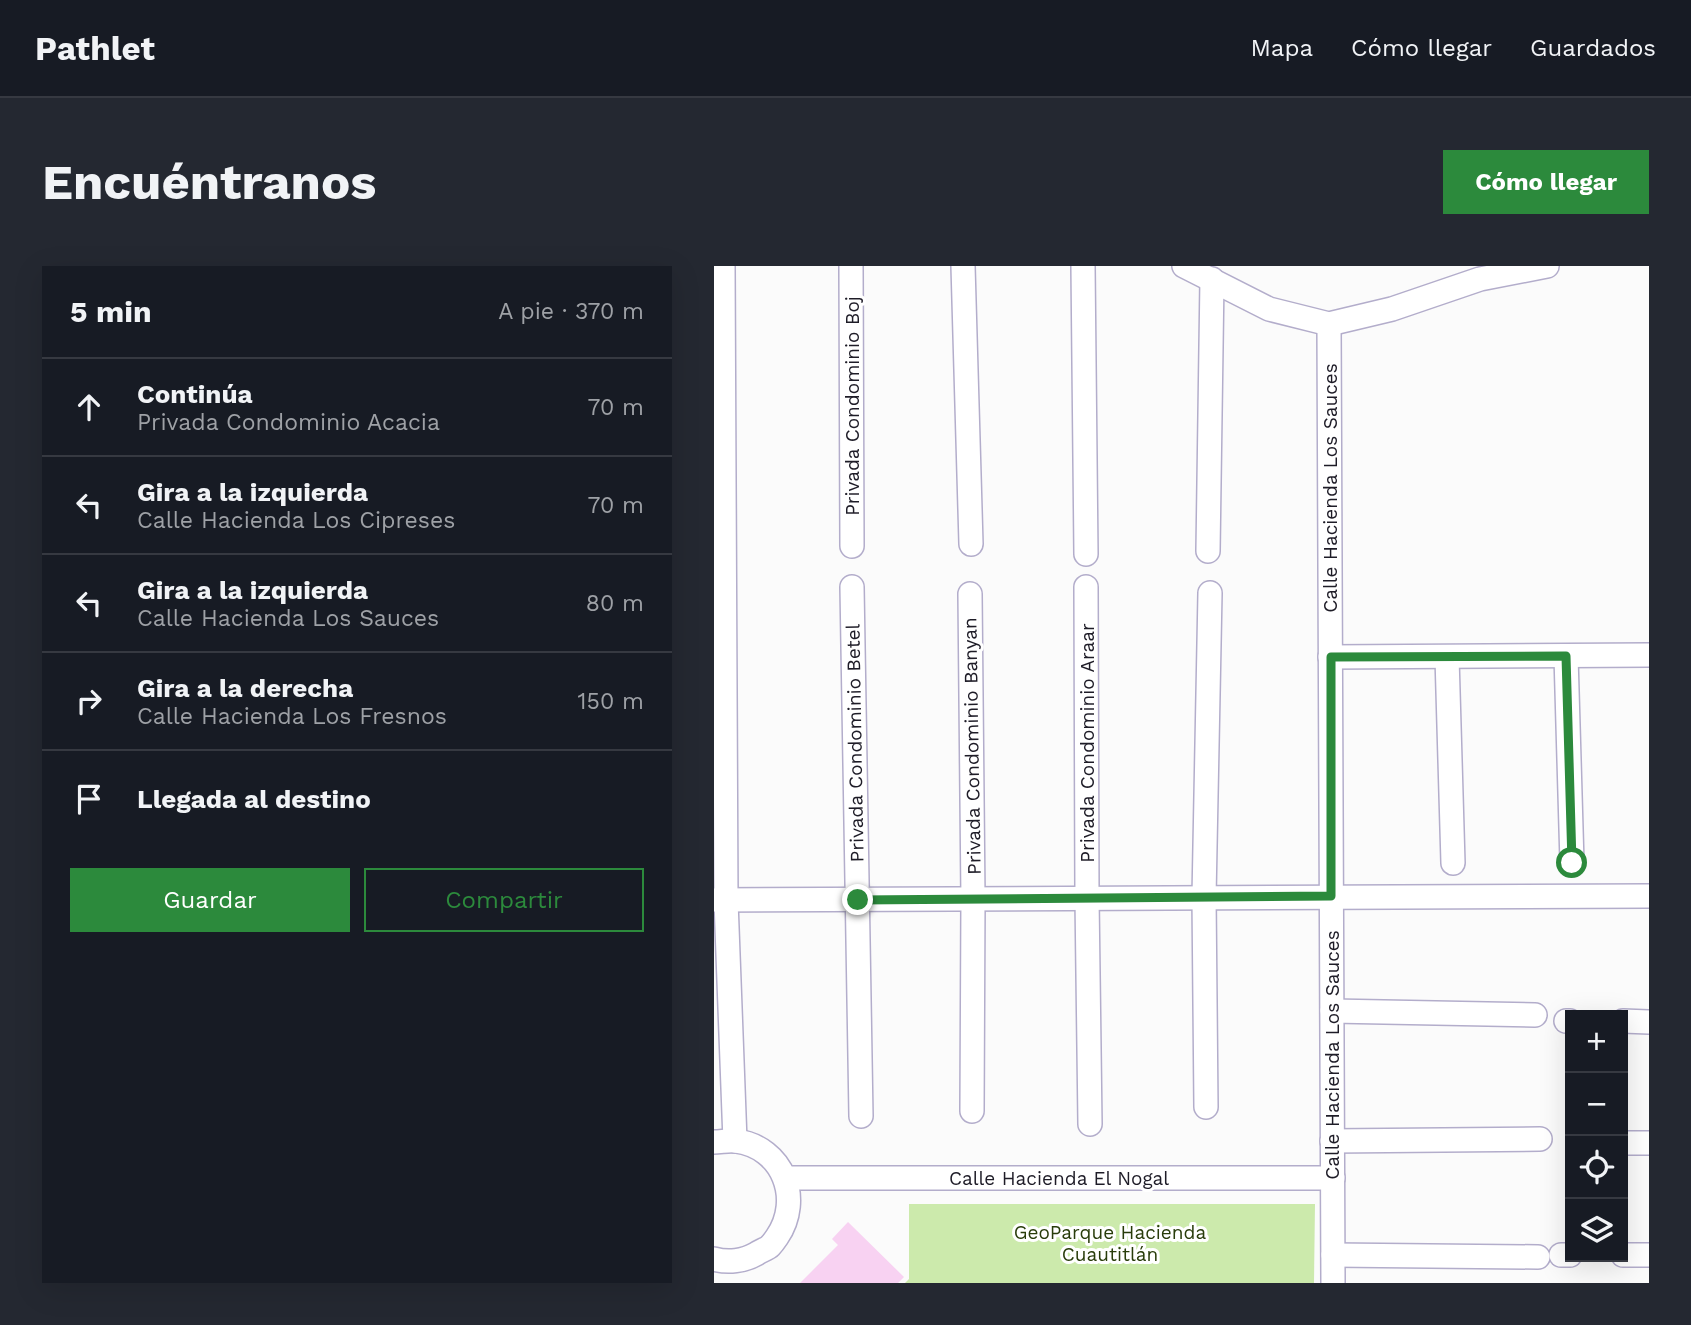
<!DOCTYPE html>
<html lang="es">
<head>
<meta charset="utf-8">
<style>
  body { margin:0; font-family:"Work Sans",sans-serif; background:#242831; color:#f1f3f6 }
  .controls { position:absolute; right:21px; bottom:21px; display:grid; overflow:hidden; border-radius:0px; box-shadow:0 7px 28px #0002 }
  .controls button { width:63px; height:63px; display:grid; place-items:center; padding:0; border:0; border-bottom:2px solid #363941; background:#171b24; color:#f1f3f6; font:35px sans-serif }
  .stop { position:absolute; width:21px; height:21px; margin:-16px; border:5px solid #2c8a3c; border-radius:50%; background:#fff }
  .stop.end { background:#2c8a3c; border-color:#fff; box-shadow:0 2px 7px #0008 }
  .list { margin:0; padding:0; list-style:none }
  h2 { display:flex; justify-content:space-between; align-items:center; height:91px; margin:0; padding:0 28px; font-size:30px }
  h2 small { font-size:23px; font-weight:400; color:#9ea1a6 }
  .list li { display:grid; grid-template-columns:46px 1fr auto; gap:21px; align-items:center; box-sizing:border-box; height:98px; padding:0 28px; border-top:2px solid #363941 }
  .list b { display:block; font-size:26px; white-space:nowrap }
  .list p { margin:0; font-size:23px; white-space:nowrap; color:#9ea1a6 }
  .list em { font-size:23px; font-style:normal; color:#9ea1a6 }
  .actions { display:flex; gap:14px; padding:21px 28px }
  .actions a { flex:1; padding:16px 0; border:2px solid #2c8a3c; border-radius:0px; text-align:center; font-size:24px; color:#2c8a3c }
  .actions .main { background:#2c8a3c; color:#fff }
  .icon { flex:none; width:38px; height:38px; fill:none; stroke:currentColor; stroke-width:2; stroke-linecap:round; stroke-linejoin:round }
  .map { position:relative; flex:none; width:935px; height:1017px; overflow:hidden; border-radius:0px }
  header { display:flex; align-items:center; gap:42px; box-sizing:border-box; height:98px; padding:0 35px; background:#171b24; border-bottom:2px solid #363941 }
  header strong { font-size:33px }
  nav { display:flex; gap:38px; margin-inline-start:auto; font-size:24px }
  .intro { display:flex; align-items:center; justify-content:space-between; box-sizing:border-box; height:168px; padding:0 42px }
  h1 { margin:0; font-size:49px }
  .button { padding:18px 32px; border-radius:0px; background:#2c8a3c; color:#fff; font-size:24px; font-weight:700 }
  main { display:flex; gap:42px; padding:0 42px }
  aside { flex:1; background:#171b24; border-radius:0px; box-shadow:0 7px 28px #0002 }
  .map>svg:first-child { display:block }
  .green { fill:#cceaac }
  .building { fill:#f8d2f2 }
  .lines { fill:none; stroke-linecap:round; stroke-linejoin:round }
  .minor-casing { stroke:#b3adcb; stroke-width:26 }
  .minor { stroke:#fff; stroke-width:23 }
  .route { stroke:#2c8a3c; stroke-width:9 }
  .labels { text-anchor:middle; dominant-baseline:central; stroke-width:6; stroke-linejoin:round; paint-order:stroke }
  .street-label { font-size:19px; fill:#1e1c27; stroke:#fff }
  .park-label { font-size:19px; fill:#283c0a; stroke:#fff }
</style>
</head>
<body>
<header>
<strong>Pathlet</strong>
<nav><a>Mapa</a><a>Cómo llegar</a><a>Guardados</a></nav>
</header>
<div class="intro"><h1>Encuéntranos</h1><a class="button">Cómo llegar</a></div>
<main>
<aside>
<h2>5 min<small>A pie · 370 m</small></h2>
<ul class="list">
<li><svg class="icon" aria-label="ahead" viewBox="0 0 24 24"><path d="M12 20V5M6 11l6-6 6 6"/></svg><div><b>Continúa</b><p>Privada Condominio Acacia</p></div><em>70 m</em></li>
<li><svg class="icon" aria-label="left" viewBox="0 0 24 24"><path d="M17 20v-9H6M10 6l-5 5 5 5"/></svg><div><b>Gira a la izquierda</b><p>Calle Hacienda Los Cipreses</p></div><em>70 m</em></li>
<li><svg class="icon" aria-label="left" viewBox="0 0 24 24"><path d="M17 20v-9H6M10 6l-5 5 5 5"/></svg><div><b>Gira a la izquierda</b><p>Calle Hacienda Los Sauces</p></div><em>80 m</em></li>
<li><svg class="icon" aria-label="right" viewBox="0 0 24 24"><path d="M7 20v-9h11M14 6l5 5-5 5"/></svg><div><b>Gira a la derecha</b><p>Calle Hacienda Los Fresnos</p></div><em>150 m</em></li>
<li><svg class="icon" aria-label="arrive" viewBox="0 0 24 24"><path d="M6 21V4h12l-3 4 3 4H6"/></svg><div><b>Llegada al destino</b></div></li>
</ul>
<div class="actions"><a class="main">Guardar</a><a>Compartir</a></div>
</aside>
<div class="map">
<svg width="935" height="1017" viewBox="0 0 935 1017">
  <rect width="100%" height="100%" fill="#fbfbfb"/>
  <path class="green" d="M195 938H601L600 1017H191L195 1013Z"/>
  <path class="building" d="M134 956 190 1011 184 1017H86L124 979 118 973Z"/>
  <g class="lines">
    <defs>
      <g id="minor">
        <path d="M9 0 12 635 21 875"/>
        <path d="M137 0 138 280"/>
        <path d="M249 0 257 278"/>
        <path d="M369 0 372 288"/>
        <path d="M470 0 555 43 615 58 678 43 766 13 833 0"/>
        <path d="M615 58 619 1017"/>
        <path d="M494 285 498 13"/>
        <path d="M138 321 147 850"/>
        <path d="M372 321 373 632 376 858"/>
        <path d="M256 328 259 633 258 845"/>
        <path d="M852 390 858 597"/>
        <path d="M616 391 935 389"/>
        <path d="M733 391 739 597"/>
        <path d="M0 634 935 630"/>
        <path d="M618 745 821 749"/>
        <path d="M852 755H856"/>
        <path d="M909 755 935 756"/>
        <path d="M492 841 490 631 496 327"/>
        <path d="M618 875 826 873"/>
        <path d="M0 876C7 876 15 874 22 875 69 881 89 933 63 971 61 974 59 977 56 980 53 983 46 985 42 988 30 995 14 997 0 993"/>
        <path d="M909 877H935"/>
        <path d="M71 912H619"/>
        <path d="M619 989 824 991"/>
        <path d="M847 989H856"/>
        <path d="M909 989H935"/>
      </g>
    </defs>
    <use href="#minor" class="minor-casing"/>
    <use href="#minor" class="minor"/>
  </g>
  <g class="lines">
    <path class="route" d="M144 634 617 630V391L852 390 858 597"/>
  </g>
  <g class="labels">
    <g class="street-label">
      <text transform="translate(138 140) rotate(-90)">Privada Condominio Boj</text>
      <text transform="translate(616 222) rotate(-90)">Calle Hacienda Los Sauces</text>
      <text transform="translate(141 477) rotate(-91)">Privada Condominio Betel</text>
      <text transform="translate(373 477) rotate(-90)">Privada Condominio Araar</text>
      <text transform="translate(258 480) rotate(-91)">Privada Condominio Banyan</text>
      <text transform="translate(618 789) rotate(-90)">Calle Hacienda Los Sauces</text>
      <text x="345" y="912">Calle Hacienda El Nogal</text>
    </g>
    <g class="park-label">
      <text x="396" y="966">GeoParque Hacienda<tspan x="396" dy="22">Cuautitlán</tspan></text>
    </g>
  </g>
</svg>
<div class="controls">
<button>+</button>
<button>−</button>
<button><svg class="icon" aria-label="locate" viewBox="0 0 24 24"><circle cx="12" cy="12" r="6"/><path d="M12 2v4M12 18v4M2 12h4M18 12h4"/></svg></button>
<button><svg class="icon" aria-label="layers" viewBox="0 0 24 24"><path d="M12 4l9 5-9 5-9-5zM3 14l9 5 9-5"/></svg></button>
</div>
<div class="stop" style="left:858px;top:597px"></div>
<div class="stop end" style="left:144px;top:634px"></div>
</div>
</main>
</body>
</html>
